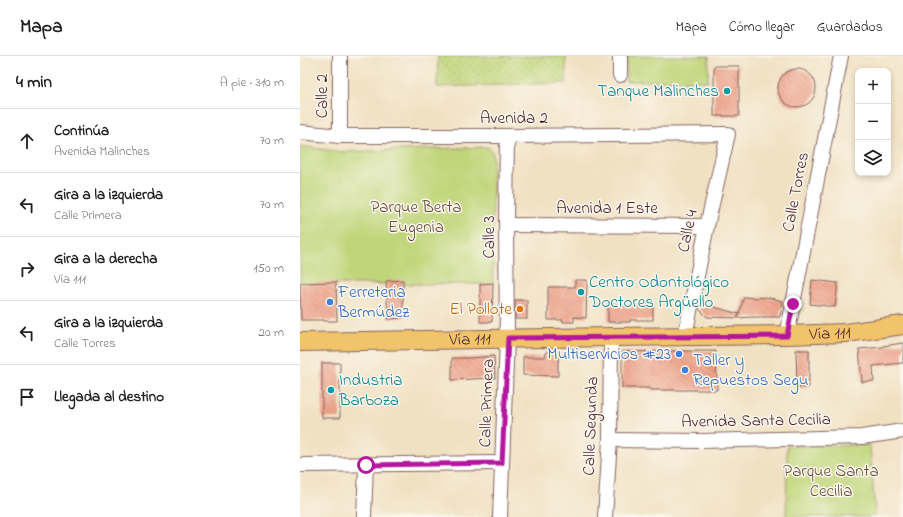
<!DOCTYPE html>
<html lang="es">
<head>
<meta charset="utf-8">
<style>
  body { margin:0; font-family:"Indie Flower",sans-serif; background:#f6f6f6; color:#222 }
  .controls { position:absolute; right:12px; top:12px; display:grid; overflow:hidden; border-radius:8px; box-shadow:0 2px 6px #0003 }
  .controls button { width:36px; height:36px; display:grid; place-items:center; padding:0; border:0; border-bottom:1px solid #e0e0e0; background:#fff; color:#222; font:20px sans-serif }
  .stop { position:absolute; width:12px; height:12px; margin:-9px; border:3px solid #b5179e; border-radius:50%; background:#fff }
  .stop.end { background:#b5179e; border-color:#fff; box-shadow:0 1px 4px #0008 }
  .list { margin:0; padding:0; list-style:none }
  h2 { display:flex; justify-content:space-between; align-items:center; height:52px; margin:0; padding:0 16px; font-size:17px }
  h2 small { font-size:13px; font-weight:400; color:#767676 }
  .list li { display:grid; grid-template-columns:26px 1fr auto; gap:12px; align-items:center; box-sizing:border-box; height:64px; padding:0 16px; border-top:1px solid #e0e0e0 }
  .list b { display:block; font-size:15px; white-space:nowrap }
  .list p { margin:0; font-size:13px; white-space:nowrap; color:#767676 }
  .list em { font-size:13px; font-style:normal; color:#767676 }
  .icon { flex:none; width:22px; height:22px; fill:none; stroke:currentColor; stroke-width:2; stroke-linecap:round; stroke-linejoin:round }
  .map { position:relative; flex:none; width:603px; height:461px; overflow:hidden }
  header { display:flex; align-items:center; gap:24px; box-sizing:border-box; height:56px; padding:0 20px; background:#fff; border-bottom:1px solid #e0e0e0 }
  header strong { font-size:19px }
  nav { display:flex; gap:22px; margin-inline-start:auto; font-size:14px }
  main { display:flex }
  aside { flex:1; background:#fff }
  .map>svg:first-child { display:block }
  .grass { fill:url(#grass-dots); stroke:#857a52 }
  .park { fill:#c0d579; stroke:#857a52 }
  .building { fill:url(#building-back-hatch) }
  .lines { fill:none; stroke-linecap:round; stroke-linejoin:round }
  .minor-casing { stroke:#846360; stroke-width:16 }
  .major-casing { stroke:#846360; stroke-width:20 }
  .minor { stroke:#fff; stroke-width:14 }
  .major { stroke:#f1c36a; stroke-width:18 }
  .route { stroke:#b5179e; stroke-width:5 }
  .culture-dot { fill:#0f9aa8; stroke:#fbf7ec; stroke-width:1.5 }
  .shop-dot { fill:#3f7fe0; stroke:#fbf7ec; stroke-width:1.5 }
  .food-dot { fill:#e8710a; stroke:#fbf7ec; stroke-width:1.5 }
  .labels { text-anchor:middle; dominant-baseline:central; stroke-width:3; stroke-linejoin:round; paint-order:stroke }
  .culture-label { font-size:17px; fill:#0d838f; stroke:#fbf7ec; text-anchor:start }
  .street-label { font-size:17px; fill:#4a1f2b; stroke:#fbf7ec }
  .park-label { font-size:17px; fill:#684c3e; stroke:#fbf7ec }
  .shop-label { font-size:17px; fill:#366cbe; stroke:#fbf7ec; text-anchor:start }
  .food-label { font-size:17px; fill:#c56008; stroke:#fbf7ec; text-anchor:end }
</style>
</head>
<body>
<header>
<strong>Mapa</strong>
<nav><a>Mapa</a><a>Cómo llegar</a><a>Guardados</a></nav>
</header>
<main>
<aside>
<h2>4 min<small>A pie · 310 m</small></h2>
<ul class="list">
<li><svg class="icon" aria-label="ahead" viewBox="0 0 24 24"><path d="M12 20V5M6 11l6-6 6 6"/></svg><div><b>Continúa</b><p>Avenida Malinches</p></div><em>70 m</em></li>
<li><svg class="icon" aria-label="left" viewBox="0 0 24 24"><path d="M17 20v-9H6M10 6l-5 5 5 5"/></svg><div><b>Gira a la izquierda</b><p>Calle Primera</p></div><em>70 m</em></li>
<li><svg class="icon" aria-label="right" viewBox="0 0 24 24"><path d="M7 20v-9h11M14 6l5 5-5 5"/></svg><div><b>Gira a la derecha</b><p>Vía 111</p></div><em>150 m</em></li>
<li><svg class="icon" aria-label="left" viewBox="0 0 24 24"><path d="M17 20v-9H6M10 6l-5 5 5 5"/></svg><div><b>Gira a la izquierda</b><p>Calle Torres</p></div><em>20 m</em></li>
<li><svg class="icon" aria-label="arrive" viewBox="0 0 24 24"><path d="M6 21V4h12l-3 4 3 4H6"/></svg><div><b>Llegada al destino</b></div></li>
</ul>
</aside>
<div class="map">
<svg width="603" height="461" viewBox="0 0 603 461">
  <defs>
    <pattern id="grass-dots" width="8" height="8" patternUnits="userSpaceOnUse"><rect width="8" height="8" fill="#c0d579"/><path d="M2 2h.1M6 6h.1" fill="none" stroke="#a6b669" stroke-width="1.8" stroke-linecap="round"/></pattern>
    <pattern id="building-back-hatch" width="6" height="6" patternUnits="userSpaceOnUse"><rect width="6" height="6" fill="#ef9e84"/><path d="M-1 5l2 2M0 0l6 6M5-1l2 2" fill="none" stroke="#c4806c"/></pattern>
  </defs>
  <rect width="100%" height="100%" fill="#fbf7ec"/>
  <filter id="ink" filterUnits="userSpaceOnUse"><feTurbulence type="fractalNoise" baseFrequency=".025" numOctaves="2"/><feDisplacementMap in="SourceGraphic" scale="8" xChannelSelector="R" yChannelSelector="G"/><feConvolveMatrix kernelMatrix="1 2 1 2 8 2 1 2 1" color-interpolation-filters="sRGB"/></filter>
  <filter id="wash" filterUnits="userSpaceOnUse"><feTurbulence type="fractalNoise" baseFrequency=".012" numOctaves="4" result="noise"/><feDisplacementMap in="SourceGraphic" scale="16" xChannelSelector="R" yChannelSelector="G"/><feGaussianBlur stdDeviation="0.9" result="paint"/><feColorMatrix in="noise" values="0 0 0 0 0 0 0 0 0 0 0 0 0 0 0 0 0 1.4 0 .05"/><feComposite in="paint" operator="in"/></filter>
  <g filter="url(#wash)">
    <rect width="100%" height="100%" fill="#f1e1c3"/>
    <path class="grass" d="M138 0H266V27L137 31Z"/>
    <g class="park">
      <path d="M327 0H409L408 25H326Z"/>
      <path d="M0 90 40 96 188 91 193 97V228H0Z"/>
      <path d="M570 389 575 458 569 461H486L487 390Z"/>
    </g>
    <g id="blocks">
      <g class="building">
        <rect x="414" y="10" width="25" height="50"/>
        <circle cx="497" cy="32" r="19"/>
        <path d="M103 224V262L88 263 86 225Z"/>
        <path d="M275 224H287L286 262 274 261V266H263V264H248V231H275Z"/>
        <path d="M512 224 538 227 535 251 510 248Z"/>
        <path d="M36 226 37 265H24V264H1L0 227Z"/>
        <path d="M193 227 192 266H180V228Z"/>
        <path d="M444 241 456 242 466 241 483 245 480 261H452L438 262 407 261 399 253 400 247 439 258 438 261Z"/>
        <rect x="215" y="244" width="12" height="19"/>
        <path d="M308 248H318V250L342 251V249H353V264H330V266H308Z"/>
        <path d="M603 287V307L573 310 574 325 562 326 559 293 583 291V290Z"/>
        <path d="M496 294H509V331L497 332Z"/>
        <path d="M377 295H416L417 334H350V332H322V296Z"/>
        <path d="M246 296H258V320L223 319V301H245Z"/>
        <path d="M194 300 195 322 152 324V302H170Z"/>
        <rect x="22" y="307" width="18" height="55"/>
      </g>
    </g>
  </g>
  <g filter="url(#ink)">
    <use href="#blocks" fill-opacity="0" stroke="#846360" stroke-width="1"/>
    <g class="lines">
      <defs>
        <g id="minor">
          <path d="M40 0V80"/>
          <path d="M320 19V0"/>
          <path d="M0 76 40 80H207L428 78 407 170 385 280"/>
          <path d="M206 169 407 170"/>
          <path d="M487 279 541 0"/>
          <path d="M310 384 402 385 562 381 603 375"/>
          <path d="M0 409 202 407"/>
          <path d="M64 461 66 409"/>
          <path d="M200 461 207 282 206 169 207 80"/>
          <path d="M305 461 310 384 311 281"/>
        </g>
        <g id="major">
          <path id="s1" d="M0 286 311 281 487 279 546 277 603 269"/>
        </g>
      </defs>
      <use href="#minor" class="minor-casing"/>
      <use href="#major" class="major-casing"/>
      <use href="#minor" class="minor"/>
      <use href="#major" class="major"/>
    </g>
  </g>
  <g class="lines" filter="url(#ink)">
    <path class="route" d="M66 409 202 407 208 282 487 280 493 248"/>
  </g>
  <g class="culture-dot">
    <circle cx="427" cy="35" r="4"/>
    <circle cx="281" cy="236" r="4"/>
    <circle cx="31" cy="334" r="4"/>
  </g>
  <g class="shop-dot">
    <circle cx="30" cy="246" r="4"/>
    <circle cx="379" cy="298" r="4"/>
    <circle cx="385" cy="314" r="4"/>
  </g>
  <circle class="food-dot" cx="220" cy="253" r="4"/>
  <g class="labels">
    <g class="culture-label">
      <text x="419" y="35" text-anchor="end">Tanque Malinches</text>
      <text x="289" y="226">Centro Odontológico<tspan x="289" dy="20">Doctores Argüello</tspan></text>
      <text x="39" y="324">Industria<tspan x="39" dy="20">Barboza</tspan></text>
    </g>
    <g class="street-label">
      <text transform="translate(22 40) rotate(-90)">Calle 2</text>
      <text x="214" y="62">Avenida 2</text>
      <text transform="translate(496 136) rotate(-79)">Calle Torres</text>
      <text x="307" y="152">Avenida 1 Este</text>
      <text transform="translate(388 175) rotate(-78)">Calle 4</text>
      <text transform="translate(189 181) rotate(-90)">Calle 3</text>
      <text stroke="none"><textPath href="#s1" startOffset="530">Vía 111</textPath></text>
      <text stroke="none"><textPath href="#s1" startOffset="170">Vía 111</textPath></text>
      <text transform="translate(187 347) rotate(-88)">Calle Primera</text>
      <text transform="translate(456 365) rotate(-1)">Avenida Santa Cecilia</text>
      <text transform="translate(291 370) rotate(-88)">Calle Segunda</text>
    </g>
    <g class="park-label">
      <text x="116" y="151">Parque Berta<tspan x="116" dy="20">Eugenia</tspan></text>
      <text x="531" y="415">Parque Santa<tspan x="531" dy="20">Cecilia</tspan></text>
    </g>
    <g class="shop-label">
      <text x="38" y="236">Ferreteria<tspan x="38" dy="20">Bermúdez</tspan></text>
      <text x="371" y="298" text-anchor="end">Multiservicios #23</text>
      <text x="393" y="304">Taller y<tspan x="393" dy="20">Repuestos Segu</tspan></text>
    </g>
    <g class="food-label">
      <text x="212" y="253">El Pollote</text>
    </g>
  </g>
</svg>
<div class="controls">
<button>+</button>
<button>−</button>
<button><svg class="icon" aria-label="layers" viewBox="0 0 24 24"><path d="M12 4l9 5-9 5-9-5zM3 14l9 5 9-5"/></svg></button>
</div>
<div class="stop" style="left:66px;top:409px"></div>
<div class="stop end" style="left:493px;top:248px"></div>
</div>
</main>
</body>
</html>
